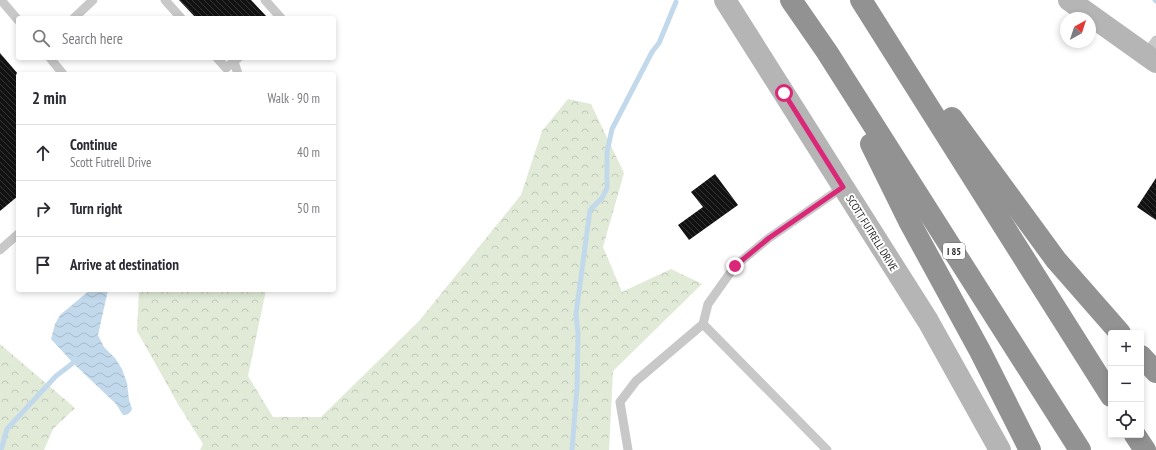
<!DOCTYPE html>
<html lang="en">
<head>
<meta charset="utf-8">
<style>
  body { margin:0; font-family:"PT Sans Narrow",sans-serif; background:#f7f7f7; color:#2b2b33 }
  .controls { position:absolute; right:12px; bottom:12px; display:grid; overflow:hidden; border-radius:4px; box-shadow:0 2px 6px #0003 }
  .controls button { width:36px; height:36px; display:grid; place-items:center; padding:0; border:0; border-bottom:1px solid #e1e1e2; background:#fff; color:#2b2b33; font:20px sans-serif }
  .compass { position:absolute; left:1060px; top:12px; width:36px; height:36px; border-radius:50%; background:#fff; box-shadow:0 2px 6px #0003; rotate:39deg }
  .stop { position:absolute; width:12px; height:12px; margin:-9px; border:3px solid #db2777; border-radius:50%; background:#fff }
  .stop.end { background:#db2777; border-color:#fff; box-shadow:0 1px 4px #0008 }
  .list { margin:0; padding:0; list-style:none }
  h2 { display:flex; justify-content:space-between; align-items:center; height:52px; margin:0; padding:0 16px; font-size:17px }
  h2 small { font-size:13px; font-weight:400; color:#7c7c81 }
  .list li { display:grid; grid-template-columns:26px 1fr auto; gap:12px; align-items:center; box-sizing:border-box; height:56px; padding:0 16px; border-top:1px solid #e1e1e2 }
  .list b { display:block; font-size:15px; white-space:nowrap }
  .list p { margin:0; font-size:13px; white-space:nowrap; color:#7c7c81 }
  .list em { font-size:13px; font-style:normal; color:#7c7c81 }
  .icon { flex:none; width:22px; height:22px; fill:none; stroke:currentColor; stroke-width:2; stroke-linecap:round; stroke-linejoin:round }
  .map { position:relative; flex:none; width:1156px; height:450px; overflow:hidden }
  .search { position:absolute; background:#fff; box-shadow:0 2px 6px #0003; left:16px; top:16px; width:320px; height:44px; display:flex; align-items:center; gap:10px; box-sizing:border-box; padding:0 14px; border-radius:4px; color:#7c7c81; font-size:15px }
  .panel { position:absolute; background:#fff; box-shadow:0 2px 6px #0003; left:16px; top:72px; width:320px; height:220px; border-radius:4px }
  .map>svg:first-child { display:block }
  .forest { fill:url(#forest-crowns) }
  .water { fill:url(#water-waves) }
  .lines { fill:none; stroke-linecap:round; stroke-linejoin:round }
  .stream { stroke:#c2d9ec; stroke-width:5 }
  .building { fill:url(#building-back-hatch) }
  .lane { stroke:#c8c8c8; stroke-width:9 }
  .secondary { stroke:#b5b5b5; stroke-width:22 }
  .highway { stroke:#929292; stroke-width:22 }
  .route { stroke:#db2777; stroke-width:5 }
  .labels { text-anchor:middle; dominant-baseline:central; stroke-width:4; stroke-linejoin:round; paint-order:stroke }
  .shield { fill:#fff; stroke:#6b6b6b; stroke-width:1 }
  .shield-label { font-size:10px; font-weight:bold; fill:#2b2b2b }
  .street-label { font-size:11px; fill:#2b2b2b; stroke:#fff }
</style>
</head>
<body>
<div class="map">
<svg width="1156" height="450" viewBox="0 0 1156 450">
  <defs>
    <pattern id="forest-crowns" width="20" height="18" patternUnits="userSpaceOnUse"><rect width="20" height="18" fill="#e0ead7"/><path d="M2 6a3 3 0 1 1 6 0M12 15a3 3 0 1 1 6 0" fill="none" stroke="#c0c9b9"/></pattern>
    <pattern id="water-waves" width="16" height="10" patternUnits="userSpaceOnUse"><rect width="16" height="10" fill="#c2d9ec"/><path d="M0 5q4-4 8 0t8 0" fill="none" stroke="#a7bacb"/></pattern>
    <pattern id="building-back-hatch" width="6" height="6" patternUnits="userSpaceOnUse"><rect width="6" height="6" fill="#121212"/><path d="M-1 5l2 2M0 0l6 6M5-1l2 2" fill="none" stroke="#353535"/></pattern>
  </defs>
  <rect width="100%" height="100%" fill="#fff"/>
  <g class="forest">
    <path d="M568 99 591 104 624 173 603 247 622 292 671 269 702 284 613 371 609 450H200L203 444 178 404 137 331 139 290H266L248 376 273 417H321L419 321 521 195 542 131Z"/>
    <path d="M0 344 75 408 53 429 44 450H0Z"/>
  </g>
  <path class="water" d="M90 290H108L98 335 104 347 115 358 122 369 127 383 129 400 132 409C130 413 128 415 123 415L116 404 73 363 51 339 55 324 60 315Z"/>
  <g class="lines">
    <g class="stream">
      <path d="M1155 0 1156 1"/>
      <path d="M1 450 7 429 56 376 73 363 75 357"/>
      <path d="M572 450 577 387 578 334 576 314 590 210 602 198 607 188V152L612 129 652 52 659 43 676 2"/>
    </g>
  </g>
  <g class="building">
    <path d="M179 0H251L268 18H196Z"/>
    <path d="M0 53 18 74V196L0 211Z"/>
    <path d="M715 174 738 205 689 240 678 225 703 207 691 192Z"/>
    <path d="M1156 178V220L1137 207Z"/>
  </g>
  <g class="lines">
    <g class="lane">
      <path d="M1 0 18 20"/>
      <path d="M165 0 181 18"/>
      <path d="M265 0 281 18"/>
      <path d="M74 18 93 0"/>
      <path d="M1145 55 1156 40"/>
      <path d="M50 58 63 74"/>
      <path d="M217 58 226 68 238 58"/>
      <path d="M234 62 238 74"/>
      <path d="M0 250 18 234"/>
      <path d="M703 324 708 304 735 266 769 238 843 187"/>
      <path d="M628 450 620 402 636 381 703 324 827 450"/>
    </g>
    <g class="secondary">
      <path d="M725 0 928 321 1000 450"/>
      <path d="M1069 0 1156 62"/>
    </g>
    <g class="highway">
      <path d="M791 0 827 52 1080 450"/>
      <path d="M861 0 1111 396"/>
      <path d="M952 118 1056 260 1120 333"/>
      <path d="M871 144 909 221 980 351 1030 450"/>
      <path d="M1141 356 1156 372"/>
      <path d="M1135 435 1145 450"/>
    </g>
  </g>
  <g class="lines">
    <path class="route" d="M735 266 769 238 843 187 784 93"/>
  </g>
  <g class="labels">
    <rect class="shield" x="943" y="243" width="22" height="16" rx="3"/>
    <g class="shield-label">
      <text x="954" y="251">I 85</text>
    </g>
    <g class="street-label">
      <text transform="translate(872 233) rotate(58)">SCOTT FUTRELL DRIVE</text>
    </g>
  </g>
</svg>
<div class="controls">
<button>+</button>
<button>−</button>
<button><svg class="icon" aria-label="locate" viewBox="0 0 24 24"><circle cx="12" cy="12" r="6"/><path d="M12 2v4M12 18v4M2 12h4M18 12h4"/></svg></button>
</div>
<svg class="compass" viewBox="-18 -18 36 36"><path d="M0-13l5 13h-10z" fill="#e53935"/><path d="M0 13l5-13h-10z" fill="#7c7c81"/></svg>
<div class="stop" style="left:784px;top:93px"></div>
<div class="stop end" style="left:735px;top:266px"></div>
<div class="search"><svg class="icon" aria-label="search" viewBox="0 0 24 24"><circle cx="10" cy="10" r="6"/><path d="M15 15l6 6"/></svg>Search here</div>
<section class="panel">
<h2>2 min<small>Walk · 90 m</small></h2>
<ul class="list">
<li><svg class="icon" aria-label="ahead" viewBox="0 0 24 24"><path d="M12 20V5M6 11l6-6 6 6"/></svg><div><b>Continue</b><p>Scott Futrell Drive</p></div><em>40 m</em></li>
<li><svg class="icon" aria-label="right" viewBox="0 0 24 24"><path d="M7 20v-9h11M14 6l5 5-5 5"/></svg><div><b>Turn right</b></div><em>50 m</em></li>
<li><svg class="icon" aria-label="arrive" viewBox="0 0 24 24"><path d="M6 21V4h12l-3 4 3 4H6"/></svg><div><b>Arrive at destination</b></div></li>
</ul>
</section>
</div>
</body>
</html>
